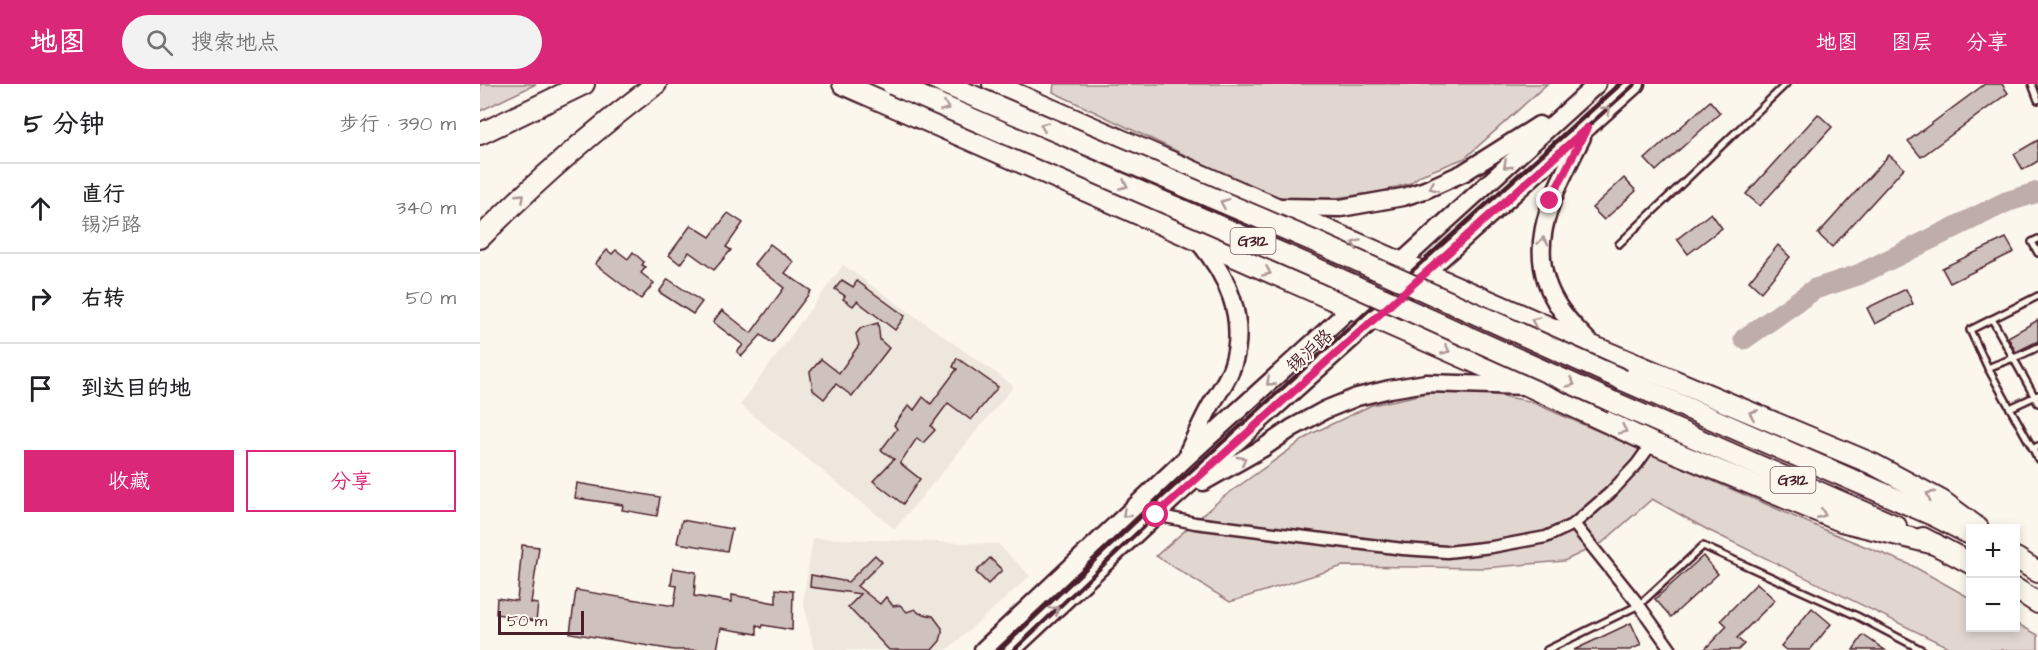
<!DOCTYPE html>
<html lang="zh">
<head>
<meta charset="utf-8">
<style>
  body { margin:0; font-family:"Architects Daughter","LXGW WenKai TC",sans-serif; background:#f2f2f2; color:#202124 }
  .controls { position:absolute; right:18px; bottom:18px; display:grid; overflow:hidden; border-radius:0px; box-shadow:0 3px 9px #0003 }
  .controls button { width:54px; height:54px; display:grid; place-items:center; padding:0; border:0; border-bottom:2px solid #e0e0e0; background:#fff; color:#202124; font:30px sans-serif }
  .scale { position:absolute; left:18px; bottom:15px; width:86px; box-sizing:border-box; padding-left:6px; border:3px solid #4a1f2b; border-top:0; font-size:16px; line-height:21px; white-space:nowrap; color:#4a1f2b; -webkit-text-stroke:4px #fbf7ec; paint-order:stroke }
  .stop { position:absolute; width:18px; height:18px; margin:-14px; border:4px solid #db2777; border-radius:50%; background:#fff }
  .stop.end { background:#db2777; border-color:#fff; box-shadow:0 2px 6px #0008 }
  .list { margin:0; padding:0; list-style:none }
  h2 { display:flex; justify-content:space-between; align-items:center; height:78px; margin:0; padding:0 24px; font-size:26px }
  h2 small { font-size:20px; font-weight:400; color:#757577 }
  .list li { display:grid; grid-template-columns:39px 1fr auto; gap:18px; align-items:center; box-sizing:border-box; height:90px; padding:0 24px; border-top:2px solid #e0e0e0 }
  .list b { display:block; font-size:22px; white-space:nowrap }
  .list p { margin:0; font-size:20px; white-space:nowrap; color:#757577 }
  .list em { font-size:20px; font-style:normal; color:#757577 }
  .actions { display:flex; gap:12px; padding:18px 24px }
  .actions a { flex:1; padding:14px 0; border:2px solid #db2777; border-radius:0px; text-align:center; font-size:21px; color:#db2777 }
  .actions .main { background:#db2777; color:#fff }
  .icon { flex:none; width:33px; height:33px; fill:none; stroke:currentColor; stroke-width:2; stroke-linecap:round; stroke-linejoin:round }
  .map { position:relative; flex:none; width:1558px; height:566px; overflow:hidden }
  header { display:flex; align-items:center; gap:36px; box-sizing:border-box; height:84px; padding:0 30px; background:#db2777; color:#fff }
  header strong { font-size:28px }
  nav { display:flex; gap:33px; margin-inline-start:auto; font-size:21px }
  .search { width:420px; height:54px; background:#f2f2f2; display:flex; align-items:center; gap:15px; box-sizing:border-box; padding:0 21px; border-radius:33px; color:#757577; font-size:22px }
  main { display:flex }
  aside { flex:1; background:#fff }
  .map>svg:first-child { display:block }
  .built { fill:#eee7de }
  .green { fill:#e2d7d0; stroke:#967b7e; stroke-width:1.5 }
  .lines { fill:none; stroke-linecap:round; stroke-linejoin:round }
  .river { stroke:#bfadaa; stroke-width:21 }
  .building { fill:#cfc2bc; stroke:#4a1f2b; stroke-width:1.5 }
  .lane-casing { stroke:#4a1f2b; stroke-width:10 }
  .street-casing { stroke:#4a1f2b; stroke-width:15 }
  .primary-casing { stroke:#4a1f2b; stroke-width:21 }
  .highway-casing { stroke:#4a1f2b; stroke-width:24 }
  .lane { stroke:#fbf7ec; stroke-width:5 }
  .street { stroke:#fbf7ec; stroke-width:10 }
  .primary { stroke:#fbf7ec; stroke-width:16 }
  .highway { stroke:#fbf7ec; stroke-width:20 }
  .rail { stroke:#4a1f2b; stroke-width:4 }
  .highway-bridge-casing { stroke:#4a1f2b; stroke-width:24; stroke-linecap:butt }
  .highway-bridge { stroke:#fbf7ec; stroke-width:20 }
  .oneway { stroke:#ab9695 }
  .route { stroke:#db2777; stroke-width:8 }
  .labels { text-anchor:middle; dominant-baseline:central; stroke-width:4.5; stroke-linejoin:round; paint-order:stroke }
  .shield { fill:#fbf7ec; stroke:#7f6065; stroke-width:1.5 }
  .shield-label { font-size:16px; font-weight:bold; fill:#4a1f2b }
  .street-label { font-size:18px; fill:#4a1f2b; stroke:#fbf7ec }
</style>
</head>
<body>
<header>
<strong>地图</strong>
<div class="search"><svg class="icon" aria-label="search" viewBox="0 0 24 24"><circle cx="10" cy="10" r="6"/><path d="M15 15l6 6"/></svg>搜索地点</div>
<nav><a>地图</a><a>图层</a><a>分享</a></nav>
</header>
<main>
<aside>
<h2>5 分钟<small>步行 · 390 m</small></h2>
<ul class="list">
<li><svg class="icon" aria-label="ahead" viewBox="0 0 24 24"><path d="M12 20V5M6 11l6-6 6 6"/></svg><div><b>直行</b><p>锡沪路</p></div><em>340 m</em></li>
<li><svg class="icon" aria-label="right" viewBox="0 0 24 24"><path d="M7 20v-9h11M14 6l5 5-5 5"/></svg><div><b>右转</b></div><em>50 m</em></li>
<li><svg class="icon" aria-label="arrive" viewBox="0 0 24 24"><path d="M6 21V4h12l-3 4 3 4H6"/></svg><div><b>到达目的地</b></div></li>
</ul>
<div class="actions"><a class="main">收藏</a><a>分享</a></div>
</aside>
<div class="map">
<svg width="1558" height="566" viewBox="0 0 1558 566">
  <rect width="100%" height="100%" fill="#fbf7ec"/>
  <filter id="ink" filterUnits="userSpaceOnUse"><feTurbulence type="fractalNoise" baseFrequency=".0167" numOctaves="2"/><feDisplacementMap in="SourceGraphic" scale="12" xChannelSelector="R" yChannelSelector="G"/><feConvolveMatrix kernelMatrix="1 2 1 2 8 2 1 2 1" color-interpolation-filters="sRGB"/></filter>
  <g filter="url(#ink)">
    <g class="built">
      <path d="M363 181 534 302 415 445 260 321Z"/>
      <path d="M333 454 518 460 550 492 467 566H334L323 516Z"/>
    </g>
    <g class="green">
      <path d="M0 0H56L0 27Z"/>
      <path d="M574 0H1067L985 74 941 91 930 99 900 108 839 116 793 113 573 8Z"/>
      <path d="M1000 308 1049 317 1352 449 1431 481 1490 514V544H1536V539L1558 551V566H1474L1228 446 1172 415 1122 459 1084 477 1004 484 863 482 750 518 676 472 742 414 833 349 892 321 949 309Z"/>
    </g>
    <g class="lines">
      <path class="river" d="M1264 255 1335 205 1378 191 1526 118 1558 108"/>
    </g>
    <g class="building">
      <path d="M1505 0H1522L1528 9 1441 73 1428 57Z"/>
      <path d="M1230 17 1240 29 1176 87 1165 75Z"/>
      <path d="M1338 30 1352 43 1280 122 1266 110Z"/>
      <path d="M1558 56V77L1543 86 1534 70Z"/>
      <path d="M1409 71 1424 84 1352 163 1338 150Z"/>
      <path d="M1144 94 1156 107 1124 136 1112 124Z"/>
      <path d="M248 129 263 139 246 163 251 166 234 186 209 168 200 180 189 171 211 141 230 153Z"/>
      <path d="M1231 129 1242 144 1208 170 1197 155Z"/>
      <path d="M1526 154 1534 168 1470 199 1462 184Z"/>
      <path d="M290 160 314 178 305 189 331 207 292 259 281 251 262 272 257 268 263 261 233 238 242 226 271 249 304 204 274 180Z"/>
      <path d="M1298 161 1310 173 1281 208 1269 197Z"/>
      <path d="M127 166 132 170 136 166 148 175 153 168 164 178 162 181 166 183 161 189 174 199 161 215 115 180Z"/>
      <path d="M188 195 222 218 213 230 179 208Z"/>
      <path d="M362 196 373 203 377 197 425 232 415 246 377 217 373 222 363 215 365 212 355 205Z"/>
      <path d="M1426 205 1433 220 1395 240 1387 224Z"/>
      <path d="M1558 236V257L1536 268 1528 253Z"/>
      <path d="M398 239 400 256 409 264 372 312 356 300 344 315 333 306 330 288 341 275 359 289 379 261 376 250 381 244Z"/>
      <path d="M477 274 518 303 491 336 468 319 451 342 455 346 443 359 437 354 420 379 440 395 423 420 393 397 414 375 401 366 417 345 414 341 429 321 434 326 443 313 451 320 477 285 473 283Z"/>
      <path d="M97 399 180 413 177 432 142 426 143 421 95 414Z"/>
      <path d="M202 436 252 445 247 467 197 459Z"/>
      <path d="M42 461 59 463 51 519 58 520 56 537 16 530 17 514 37 517Z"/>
      <path d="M395 471 402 478 377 502 400 520 406 513 413 522 420 521 427 528 435 525 439 529 453 532 462 544V550L460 557 452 566H409L368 523 381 510 330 503 331 491 368 498Z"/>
      <path d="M1223 472 1238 490 1191 533 1175 515Z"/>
      <path d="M510 474 522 486 508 500 496 488Z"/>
      <path d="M193 484 216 488 214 512 252 518V511L296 519V505L313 507 312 546 283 541 282 544 277 541V550L241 544 237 566H194L90 549 96 506 194 522 197 502 191 501Z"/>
      <path d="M1277 499 1295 516 1257 554 1264 560 1258 566H1224L1247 542 1241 536Z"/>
      <path d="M1332 524 1351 540 1330 566H1306L1301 562Z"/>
      <path d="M1151 539 1161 561 1150 566H1094Z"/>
      <path d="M1383 551 1405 566H1373Z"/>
    </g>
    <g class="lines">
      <defs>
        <g id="lane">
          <path d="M1552 0 1558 16"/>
          <path d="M1558 155 1552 158 1558 169"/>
          <path d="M1139 160 1306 0"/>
          <path d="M1512 235 1558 319"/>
          <path d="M1558 263C1540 273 1526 276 1508 284L1530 324 1558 311"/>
          <path d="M1508 284 1490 246 1558 212"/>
          <path d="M1530 324 1553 365 1558 362"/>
          <path d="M1553 365 1558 375"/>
          <path d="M1067 566 1159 521 1223 462 1377 532 1442 566"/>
        </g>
        <g id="street">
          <path d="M676 431 715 439 923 465 967 468 1012 463 1066 453 1094 440 1130 409 1157 380 1172 359"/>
          <path d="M1094 440 1159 521 1191 566"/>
        </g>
        <g id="primary">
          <path d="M1102 53C1074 110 1039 166 1081 226 1090 239 1102 250 1112 261"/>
          <path d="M799 123 861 124 923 113 945 106 983 89 1059 41"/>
          <path d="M709 366C716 351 723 335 731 321 739 307 749 295 753 280 767 234 747 190 717 156"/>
          <path d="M723 398 783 364 812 344 845 326 877 313 910 305 946 299 1045 302"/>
          <path d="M503 566 704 376 1117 0"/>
          <path d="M532 566 693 415 1156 0"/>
        </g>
        <g id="highway">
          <path d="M363 0 1051 303 1172 359 1361 437 1455 460"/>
          <path d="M513 0 1112 262 1393 380 1462 417 1498 444"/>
          <path d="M0 50 104 0"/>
          <path d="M0 154C55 98 113 47 176 0"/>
          <path d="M1143 296 1455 432 1488 449"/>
          <path d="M1133 318 1416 442"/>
          <path d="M1443 454 1490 479"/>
          <path d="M1536 474 1558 488"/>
          <path d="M1536 505 1558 519"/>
        </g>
      </defs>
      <use href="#lane" class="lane-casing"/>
      <use href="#street" class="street-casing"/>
      <use href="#primary" class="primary-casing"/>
      <use href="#highway" class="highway-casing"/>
      <use href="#lane" class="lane"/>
      <use href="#street" class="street"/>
      <use href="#primary" class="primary"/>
      <use href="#highway" class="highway"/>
      <g class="rail">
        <path d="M520 566 672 422 1139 0"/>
        <path d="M534 566 679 428 1155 0"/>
      </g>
      <defs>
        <g id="highway-bridge">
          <path d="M412 0 826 180 1133 318"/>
          <path d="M465 0 836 158 1143 296"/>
        </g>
      </defs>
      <use href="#highway-bridge" class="highway-bridge-casing"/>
      <use href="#highway-bridge" class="highway-bridge"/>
    </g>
    <defs><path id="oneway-chevron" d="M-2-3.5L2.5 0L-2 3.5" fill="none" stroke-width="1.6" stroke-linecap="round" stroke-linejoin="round" transform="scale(1.5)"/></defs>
    <g class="oneway">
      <use href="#oneway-chevron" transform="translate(465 23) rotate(24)"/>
      <use href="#oneway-chevron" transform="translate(1127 26) rotate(-42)"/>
      <use href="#oneway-chevron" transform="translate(564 42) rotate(-157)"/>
      <use href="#oneway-chevron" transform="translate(1027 81) rotate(138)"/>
      <use href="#oneway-chevron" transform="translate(644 101) rotate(24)"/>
      <use href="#oneway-chevron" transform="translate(953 103) rotate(157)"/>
      <use href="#oneway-chevron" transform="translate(41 113) rotate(-43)"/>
      <use href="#oneway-chevron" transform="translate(744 119) rotate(-157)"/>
      <use href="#oneway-chevron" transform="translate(1063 157) rotate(-86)"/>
      <use href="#oneway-chevron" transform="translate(876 160) rotate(-157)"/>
      <use href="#oneway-chevron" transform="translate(787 188) rotate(24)"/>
      <use href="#oneway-chevron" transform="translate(1055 237) rotate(-156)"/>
      <use href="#oneway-chevron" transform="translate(966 266) rotate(24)"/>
      <use href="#oneway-chevron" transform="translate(790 298) rotate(138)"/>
      <use href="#oneway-chevron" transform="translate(1091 299) rotate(24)"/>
      <use href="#oneway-chevron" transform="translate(1273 330) rotate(-157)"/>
      <use href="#oneway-chevron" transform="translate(1143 346) rotate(25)"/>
      <use href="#oneway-chevron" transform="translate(762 376) rotate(-30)"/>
      <use href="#oneway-chevron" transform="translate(1450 411) rotate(-152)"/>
      <use href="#oneway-chevron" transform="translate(646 430) rotate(137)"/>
      <use href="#oneway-chevron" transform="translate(1342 430) rotate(22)"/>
      <use href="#oneway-chevron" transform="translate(575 526) rotate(-43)"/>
    </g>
  </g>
  <g class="lines" filter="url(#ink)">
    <path class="route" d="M676 431 1107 44 1070 117"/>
  </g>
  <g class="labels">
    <g class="shield">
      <rect x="750.5" y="144" width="45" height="26" rx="4.5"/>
      <rect x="1290.5" y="383" width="45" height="26" rx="4.5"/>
    </g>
    <g class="shield-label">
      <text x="773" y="157">G312</text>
      <text x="1313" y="396">G312</text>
    </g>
    <g class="street-label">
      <text transform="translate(830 267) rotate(-42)">锡沪路</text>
    </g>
  </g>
</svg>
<div class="controls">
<button>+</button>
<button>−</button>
</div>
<div class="scale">50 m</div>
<div class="stop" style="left:676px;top:431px"></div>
<div class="stop end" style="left:1070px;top:117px"></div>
</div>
</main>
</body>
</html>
